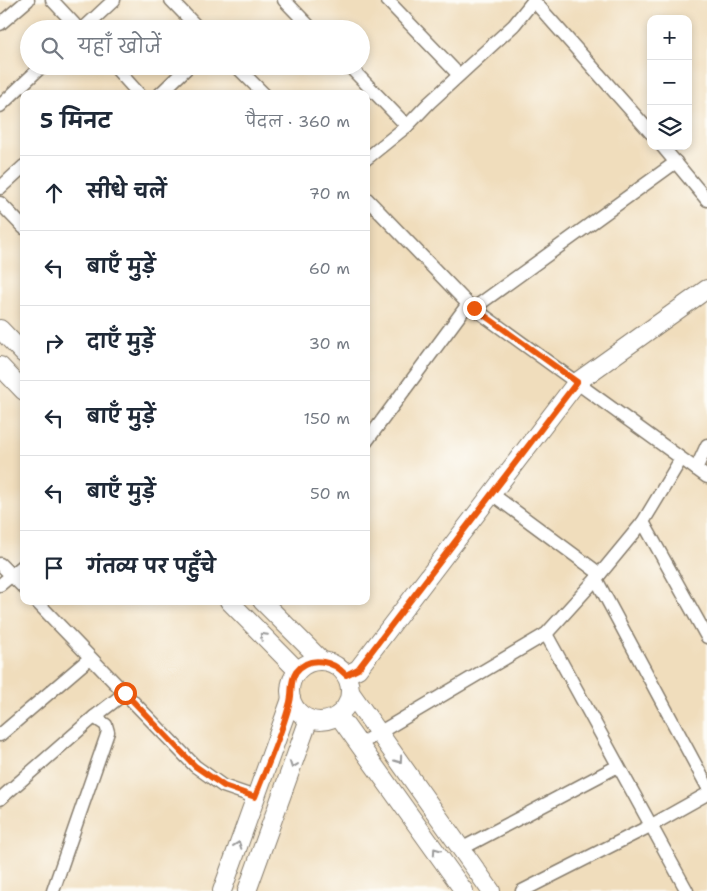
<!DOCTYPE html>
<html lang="hi">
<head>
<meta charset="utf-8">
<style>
  body { margin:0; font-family:"Shantell Sans","Playpen Sans Deva",sans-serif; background:#f6f6f7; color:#1f2937 }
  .controls { position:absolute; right:15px; top:15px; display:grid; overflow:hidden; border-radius:10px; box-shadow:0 2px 8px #0003 }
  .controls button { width:45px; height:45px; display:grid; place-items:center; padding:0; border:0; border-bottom:1px solid #e0e1e3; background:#fff; color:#1f2937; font:25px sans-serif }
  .stop { position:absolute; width:15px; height:15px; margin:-11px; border:4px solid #ea580c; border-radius:50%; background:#fff }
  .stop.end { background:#ea580c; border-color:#fff; box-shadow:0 1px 5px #0008 }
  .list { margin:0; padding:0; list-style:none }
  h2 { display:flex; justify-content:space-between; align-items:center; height:65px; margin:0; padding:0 20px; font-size:21px }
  h2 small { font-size:16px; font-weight:400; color:#747a83 }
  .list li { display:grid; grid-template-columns:32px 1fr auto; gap:15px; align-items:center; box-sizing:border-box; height:75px; padding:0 20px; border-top:1px solid #e0e1e3 }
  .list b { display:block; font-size:19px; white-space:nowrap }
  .list em { font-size:16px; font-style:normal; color:#747a83 }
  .icon { flex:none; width:28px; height:28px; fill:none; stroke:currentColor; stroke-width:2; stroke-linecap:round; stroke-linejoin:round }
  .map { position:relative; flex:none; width:707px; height:891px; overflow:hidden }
  .search { position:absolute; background:#fff; box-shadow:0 2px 8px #0003; left:20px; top:20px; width:350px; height:55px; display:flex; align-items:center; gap:12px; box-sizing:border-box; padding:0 18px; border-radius:28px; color:#747a83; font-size:19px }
  .panel { position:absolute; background:#fff; box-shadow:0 2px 8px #0003; left:20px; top:90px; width:350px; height:515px; border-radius:10px }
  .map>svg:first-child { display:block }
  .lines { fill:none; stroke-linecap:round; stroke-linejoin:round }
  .street-casing { stroke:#867c6c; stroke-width:15 }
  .secondary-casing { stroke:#867c6c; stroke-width:20 }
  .street { stroke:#fff; stroke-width:12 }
  .secondary { stroke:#fff; stroke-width:18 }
  .oneway { stroke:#999 }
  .route { stroke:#ea580c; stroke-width:6 }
</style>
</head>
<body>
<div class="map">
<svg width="707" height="891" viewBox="0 0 707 891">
  <rect width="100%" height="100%" fill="#fdfcf7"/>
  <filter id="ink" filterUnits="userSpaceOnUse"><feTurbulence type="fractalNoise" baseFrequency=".02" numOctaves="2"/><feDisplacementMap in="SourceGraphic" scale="10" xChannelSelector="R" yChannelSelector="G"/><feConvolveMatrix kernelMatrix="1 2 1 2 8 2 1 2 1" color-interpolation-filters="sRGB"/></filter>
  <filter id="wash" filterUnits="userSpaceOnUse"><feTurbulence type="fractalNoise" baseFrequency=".0096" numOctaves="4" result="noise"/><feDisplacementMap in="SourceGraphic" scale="20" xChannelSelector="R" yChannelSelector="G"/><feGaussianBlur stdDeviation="1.12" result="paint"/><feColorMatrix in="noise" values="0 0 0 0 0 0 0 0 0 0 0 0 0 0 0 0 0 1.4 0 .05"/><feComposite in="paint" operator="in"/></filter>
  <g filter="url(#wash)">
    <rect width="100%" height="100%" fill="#f0ddbc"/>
  </g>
  <g filter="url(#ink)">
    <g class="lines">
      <defs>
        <g id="street">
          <path d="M52 0 79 29"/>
          <path d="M171 0 199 29"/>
          <path d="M284 0 312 29"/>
          <path d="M387 0 459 75"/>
          <path d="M533 0 651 133"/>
          <path d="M0 24 28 0"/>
          <path d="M83 29 114 0"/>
          <path d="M114 66 139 94"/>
          <path d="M236 66 264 94"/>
          <path d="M349 66 407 126"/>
          <path d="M160 94 189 66"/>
          <path d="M0 106 42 66"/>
          <path d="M662 146 707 200"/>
          <path d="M366 159 407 126 429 103 514 25 534 0"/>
          <path d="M0 188 24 166"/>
          <path d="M366 198 468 304 707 477"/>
          <path d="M0 203 24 228"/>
          <path d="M474 308 676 162"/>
          <path d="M366 442 468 304"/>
          <path d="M696 469 707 445"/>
          <path d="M492 494 600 574"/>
          <path d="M643 522 707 637"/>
          <path d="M0 564 24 588"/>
          <path d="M596 579 707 786"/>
          <path d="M0 585 24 565"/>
          <path d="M36 601 195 766 223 786 255 797"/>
          <path d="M546 634 687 891"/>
          <path d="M0 735 90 658"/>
          <path d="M360 744 546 634 596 579 643 522 681 459"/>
          <path d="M0 799 94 717 125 693"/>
          <path d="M461 849 618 766"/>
          <path d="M53 891 108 732 106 725 94 717"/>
          <path d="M522 891 650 826 707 794"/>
        </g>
        <g id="secondary">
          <path d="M0 329 24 354"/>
          <path d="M0 366 24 391"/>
          <path d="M229 601 297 670"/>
          <path d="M262 601 322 661"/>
          <circle cx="320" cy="691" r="30"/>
          <path d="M346 675 358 669 577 382 707 289"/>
          <path d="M350 692 491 891"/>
          <path d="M338 715 464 891"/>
          <path d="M222 891 291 699"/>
          <path d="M247 891 309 719"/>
        </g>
      </defs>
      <use href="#street" class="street-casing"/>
      <use href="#secondary" class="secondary-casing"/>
      <use href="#street" class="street"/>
      <use href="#secondary" class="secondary"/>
    </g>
    <defs><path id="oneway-chevron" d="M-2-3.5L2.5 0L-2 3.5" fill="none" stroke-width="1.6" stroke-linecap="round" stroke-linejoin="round" transform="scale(1.25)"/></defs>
    <g class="oneway">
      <use href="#oneway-chevron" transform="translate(263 636) rotate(-135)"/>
      <use href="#oneway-chevron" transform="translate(399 760) rotate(55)"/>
      <use href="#oneway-chevron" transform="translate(293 765) rotate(110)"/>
      <use href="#oneway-chevron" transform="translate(238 845) rotate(-71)"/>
      <use href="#oneway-chevron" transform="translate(436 851) rotate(-125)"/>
    </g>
  </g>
  <g class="lines" filter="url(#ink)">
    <path class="route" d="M125 693 195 766 224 786 255 797C267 766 282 734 290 702 293 691 289 683 296 672 310 654 333 661 346 675L358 669 577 382 474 308"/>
  </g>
</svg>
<div class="controls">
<button>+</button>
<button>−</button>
<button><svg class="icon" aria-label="layers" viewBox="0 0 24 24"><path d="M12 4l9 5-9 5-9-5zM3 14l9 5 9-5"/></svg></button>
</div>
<div class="stop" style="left:125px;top:693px"></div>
<div class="stop end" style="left:474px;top:308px"></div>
<div class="search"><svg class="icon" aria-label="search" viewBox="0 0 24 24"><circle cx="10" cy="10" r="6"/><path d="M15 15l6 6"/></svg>यहाँ खोजें</div>
<section class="panel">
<h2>5 मिनट<small>पैदल · 360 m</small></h2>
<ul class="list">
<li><svg class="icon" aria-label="ahead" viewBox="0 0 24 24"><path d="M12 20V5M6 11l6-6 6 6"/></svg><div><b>सीधे चलें</b></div><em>70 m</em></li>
<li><svg class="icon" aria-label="left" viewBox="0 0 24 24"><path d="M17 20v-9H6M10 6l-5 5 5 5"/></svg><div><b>बाएँ मुड़ें</b></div><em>60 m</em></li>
<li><svg class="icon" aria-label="right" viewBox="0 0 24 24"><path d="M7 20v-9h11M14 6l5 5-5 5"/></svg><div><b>दाएँ मुड़ें</b></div><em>30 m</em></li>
<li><svg class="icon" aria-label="left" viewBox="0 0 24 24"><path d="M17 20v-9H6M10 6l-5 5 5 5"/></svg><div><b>बाएँ मुड़ें</b></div><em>150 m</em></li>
<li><svg class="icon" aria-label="left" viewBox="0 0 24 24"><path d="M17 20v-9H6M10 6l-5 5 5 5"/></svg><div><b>बाएँ मुड़ें</b></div><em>50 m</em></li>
<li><svg class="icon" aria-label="arrive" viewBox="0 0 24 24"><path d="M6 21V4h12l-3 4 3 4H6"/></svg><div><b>गंतव्य पर पहुँचे</b></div></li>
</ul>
</section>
</div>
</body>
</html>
